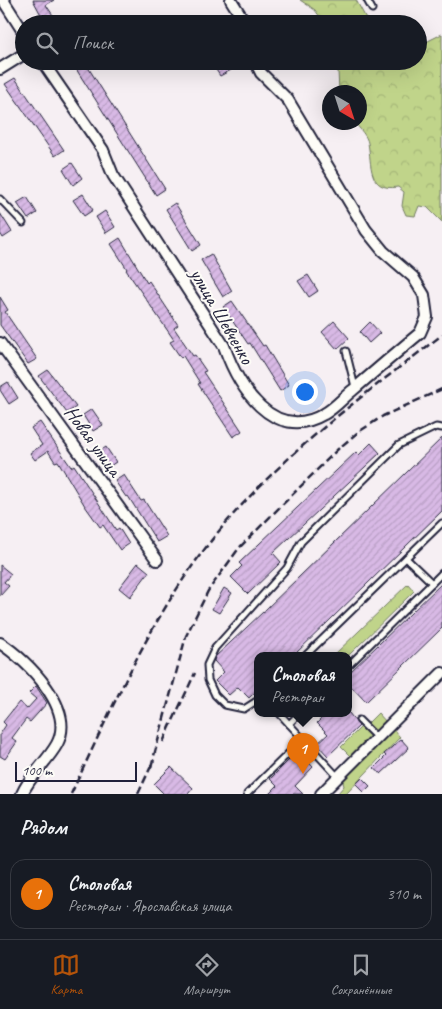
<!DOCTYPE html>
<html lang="ru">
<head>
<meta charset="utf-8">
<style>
  body { margin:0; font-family:Caveat,sans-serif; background:#242831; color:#f1f3f6 }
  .compass { position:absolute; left:322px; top:85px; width:45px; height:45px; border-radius:50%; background:#171b24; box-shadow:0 5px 20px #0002; rotate:141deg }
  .scale { position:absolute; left:15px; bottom:12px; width:122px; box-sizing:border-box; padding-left:5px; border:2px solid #22223b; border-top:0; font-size:14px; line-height:18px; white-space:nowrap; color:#22223b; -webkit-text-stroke:4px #fdfcf7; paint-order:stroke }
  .you { position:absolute; left:304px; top:391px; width:18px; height:18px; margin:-12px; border:4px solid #fff; border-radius:50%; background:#1a73e8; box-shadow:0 0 0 8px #1a73e833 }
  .badge { display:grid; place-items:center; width:32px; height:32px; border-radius:50%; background:#b45309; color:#fff; font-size:16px; font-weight:700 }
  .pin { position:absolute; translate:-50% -41px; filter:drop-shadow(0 1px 2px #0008) }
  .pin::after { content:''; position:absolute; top:26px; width:18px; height:15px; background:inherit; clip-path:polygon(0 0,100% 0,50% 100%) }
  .popup { position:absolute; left:254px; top:652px; width:98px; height:65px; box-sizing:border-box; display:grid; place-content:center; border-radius:10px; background:#171b24; filter:drop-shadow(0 1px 4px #0005); font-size:16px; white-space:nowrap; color:#9ea1a6 }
  .popup b { font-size:19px; color:#f1f3f6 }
  .popup::after { content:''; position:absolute; left:50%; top:100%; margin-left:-10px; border:10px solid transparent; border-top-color:#171b24 }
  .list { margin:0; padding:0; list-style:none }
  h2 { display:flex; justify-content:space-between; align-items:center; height:65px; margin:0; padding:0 20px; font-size:21px }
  h2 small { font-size:16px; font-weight:400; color:#9ea1a6 }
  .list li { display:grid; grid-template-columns:32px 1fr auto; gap:15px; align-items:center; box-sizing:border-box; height:70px; margin:0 10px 10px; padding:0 10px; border:1px solid #363941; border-radius:15px }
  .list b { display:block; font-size:19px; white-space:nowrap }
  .list p { margin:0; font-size:16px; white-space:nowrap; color:#9ea1a6 }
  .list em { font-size:16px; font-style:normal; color:#9ea1a6 }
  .icon { flex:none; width:28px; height:28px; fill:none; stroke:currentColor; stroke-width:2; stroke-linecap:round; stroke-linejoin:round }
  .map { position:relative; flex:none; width:442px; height:794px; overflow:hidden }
  .search { position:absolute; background:#171b24; box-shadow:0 5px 20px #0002; left:15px; right:15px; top:15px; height:55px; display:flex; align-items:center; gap:12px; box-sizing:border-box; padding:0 18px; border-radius:28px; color:#9ea1a6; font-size:19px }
  .sheet { height:145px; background:#171b24 }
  nav { display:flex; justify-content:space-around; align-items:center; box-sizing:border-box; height:70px; border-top:1px solid #363941; background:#171b24; font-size:14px; color:#9ea1a6 }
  nav a { display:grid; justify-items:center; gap:2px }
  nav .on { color:#b45309 }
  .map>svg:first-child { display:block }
  .green { fill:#c0d48a; stroke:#717b62 }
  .forest { fill:url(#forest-crowns); stroke:#717b62 }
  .building { fill:url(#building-hatch); stroke:#22223b }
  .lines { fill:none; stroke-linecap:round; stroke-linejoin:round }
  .lane-casing { stroke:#22223b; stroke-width:9 }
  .street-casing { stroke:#22223b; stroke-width:14 }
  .lane { stroke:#fdfcf7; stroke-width:5 }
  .street { stroke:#fdfcf7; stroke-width:10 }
  .rail { stroke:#22223b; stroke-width:2.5; stroke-dasharray:8 4; stroke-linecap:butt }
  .labels { text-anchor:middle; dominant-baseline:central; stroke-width:4; stroke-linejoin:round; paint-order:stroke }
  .street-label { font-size:20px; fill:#22223b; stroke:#fdfcf7 }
</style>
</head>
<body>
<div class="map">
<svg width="442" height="794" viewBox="0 0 442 794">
  <defs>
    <pattern id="forest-crowns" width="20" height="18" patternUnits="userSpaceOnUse" patternTransform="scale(1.25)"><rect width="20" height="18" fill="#c0d48a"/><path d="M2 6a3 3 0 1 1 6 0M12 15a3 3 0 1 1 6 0" fill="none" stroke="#a5b678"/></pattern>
    <pattern id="building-hatch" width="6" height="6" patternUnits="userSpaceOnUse" patternTransform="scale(1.25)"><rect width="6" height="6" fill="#d8b9e5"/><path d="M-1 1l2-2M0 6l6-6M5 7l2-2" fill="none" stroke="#b99fc5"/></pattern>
  </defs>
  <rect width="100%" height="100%" fill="#f6eff3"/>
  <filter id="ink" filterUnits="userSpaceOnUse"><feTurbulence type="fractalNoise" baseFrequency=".02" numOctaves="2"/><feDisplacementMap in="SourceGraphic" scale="10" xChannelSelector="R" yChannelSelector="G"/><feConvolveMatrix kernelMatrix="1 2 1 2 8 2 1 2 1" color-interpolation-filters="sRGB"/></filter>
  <g filter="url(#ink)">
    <g class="green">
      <path d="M408 584 414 591 348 656 334 655Z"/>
      <path d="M378 713 387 723 376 734 367 724Z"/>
      <path d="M361 727 371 737 351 757 341 747Z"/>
      <path d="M391 727 400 737 346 794H337L344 786 342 778Z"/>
    </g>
    <g class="forest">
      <path d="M300 0H356L369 24H325L315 10Z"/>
      <path d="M442 34V222L427 207 419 206 415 216 406 215 402 206 404 192 398 187C367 192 372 164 368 143 367 136 359 128 355 123L360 122V92H339L338 71 334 61H387L391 64 395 61H418V46Z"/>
    </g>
    <g class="building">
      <path d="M33 0H54L46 5 59 24H46Z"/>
      <path d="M71 61H84L165 189 156 195Z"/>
      <path d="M220 61H226L231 70 220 76 213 65Z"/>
      <path d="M15 78 64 150 55 156 5 84Z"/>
      <path d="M72 163 82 178 73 185 63 169Z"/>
      <path d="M83 194 93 210 84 216 73 200Z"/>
      <path d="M27 197 37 213 28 219 17 203Z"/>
      <path d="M175 203 201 245 192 251 166 209Z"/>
      <path d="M105 211 115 227 106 233 96 217Z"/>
      <path d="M0 213 12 232 3 238 0 233Z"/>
      <path d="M120 238 147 283 149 281 178 325 174 328 193 356 195 355 206 371 203 372 242 431 233 437 198 384 200 383 183 356 181 358 170 342 174 340 126 270 127 269 111 244Z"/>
      <path d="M211 254 232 291 223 297 201 260Z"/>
      <path d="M308 275 318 291 309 297 298 281Z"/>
      <path d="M0 297 8 310 5 312 37 359 28 364 0 325Z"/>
      <path d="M232 301 263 346 265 345 289 385 280 391 250 343 248 344 223 307Z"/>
      <path d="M334 321 349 338 337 349 322 332Z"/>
      <path d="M370 322 380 333 369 343 360 332Z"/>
      <path d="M48 370 76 407 67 413 39 376Z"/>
      <path d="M8 382 18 398 9 404 0 390V387Z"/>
      <path d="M92 409 103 425 93 431 83 415Z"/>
      <path d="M40 422 71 467 74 465 116 530 119 528 129 544 120 550 103 525 100 527 85 506 58 461 55 462 48 451 35 460 30 453 42 445 31 428Z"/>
      <path d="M442 438V511L294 655H258V689L249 698 238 687 229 695 215 681 224 672 214 661 215 657 263 612 264 613V611Z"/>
      <path d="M371 443 380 453 273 553 281 562 248 594 231 577 242 566 239 563 356 452 359 455Z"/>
      <path d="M106 447 116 462 107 468 97 453Z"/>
      <path d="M124 475 141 501 144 500 167 536 157 542 128 496 126 497 115 481Z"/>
      <path d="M138 563 149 572 130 597 119 588Z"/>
      <path d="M0 565 11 574 4 582 9 586 0 596Z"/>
      <path d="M442 583V628L366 702 348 683V674Z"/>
      <path d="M224 588 232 593 219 613 212 609Z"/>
      <path d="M36 686 47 703 30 722 26 719 12 738 17 742 5 759 0 756V734L6 725 3 722 19 702 27 709 36 699 29 693Z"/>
      <path d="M327 713H349L359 726 328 756 317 744 328 734 317 723Z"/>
      <path d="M401 739 409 748 381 774 374 768 386 756 384 754Z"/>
      <path d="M298 751 313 767 295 786 303 794H269L277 786 270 779Z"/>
      <path d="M171 767 193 788 188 794H164L154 784Z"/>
      <path d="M362 778 370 786 364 792 356 784Z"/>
    </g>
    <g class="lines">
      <defs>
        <g id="lane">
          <path d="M367 0 372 9"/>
          <path d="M0 199 23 223"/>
          <path d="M346 351 355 387"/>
          <path d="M406 558 432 583 442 573"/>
          <path d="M306 655 442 523"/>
          <path d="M348 666 432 583"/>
          <path d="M258 700 244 709 225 705 215 695 208 680 207 665 215 648 287 568 301 542 399 445 436 427 442 428"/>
          <path d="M279 713 338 777"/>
          <path d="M359 720 377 738"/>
          <path d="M289 724 300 713"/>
          <path d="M247 794 303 739"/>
        </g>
        <g id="street">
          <path d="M3 0 24 33"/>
          <path d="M231 0 246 24"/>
          <path d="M42 61 103 150 113 175 224 346C238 386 273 444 324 414 335 408 344 397 353 390 375 371 397 352 420 333L427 317 424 295 413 277 383 251 366 230 288 100 261 73 255 61"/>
          <path d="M0 69 24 54"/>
          <path d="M0 343 157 560"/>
          <path d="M0 643C28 661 76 709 57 744 47 762 30 775 22 794"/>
          <path d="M321 794 442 673"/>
        </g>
      </defs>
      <use href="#lane" class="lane-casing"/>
      <use href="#street" class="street-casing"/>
      <use href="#lane" class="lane"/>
      <use href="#street" class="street"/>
      <g class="rail">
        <path d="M163 742 195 673"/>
        <path d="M151 767 186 636 208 591 239 548 338 449 357 433 383 416 442 389"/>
        <path d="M71 794C111 710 150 620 207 546 272 462 358 399 442 335"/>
        <path d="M138 794 154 760"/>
      </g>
    </g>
  </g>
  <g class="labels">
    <g class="street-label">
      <text transform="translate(222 316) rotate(60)">улица Шевченко</text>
      <text transform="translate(93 441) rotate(54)">Новая улица</text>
    </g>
  </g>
</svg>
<svg class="compass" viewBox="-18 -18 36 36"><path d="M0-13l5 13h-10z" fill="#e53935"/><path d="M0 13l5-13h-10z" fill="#9ea1a6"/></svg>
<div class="scale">100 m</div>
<div class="you"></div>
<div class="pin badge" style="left:303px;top:774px;background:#e8710a">1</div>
<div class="popup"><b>Столовая</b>Ресторан</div>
<div class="search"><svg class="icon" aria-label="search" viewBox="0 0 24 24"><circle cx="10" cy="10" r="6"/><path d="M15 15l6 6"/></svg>Поиск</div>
</div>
<section class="sheet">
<h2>Рядом<small></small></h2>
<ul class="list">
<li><span class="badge" style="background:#e8710a">1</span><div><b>Столовая</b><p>Ресторан · Ярославская улица</p></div><em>310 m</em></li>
</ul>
</section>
<nav>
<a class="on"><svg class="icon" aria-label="map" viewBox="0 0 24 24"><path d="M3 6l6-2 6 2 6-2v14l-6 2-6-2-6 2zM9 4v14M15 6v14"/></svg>Карта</a>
<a><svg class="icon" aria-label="directions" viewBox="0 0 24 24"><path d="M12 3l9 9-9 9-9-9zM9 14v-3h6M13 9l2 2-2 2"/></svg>Маршрут</a>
<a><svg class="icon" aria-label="saved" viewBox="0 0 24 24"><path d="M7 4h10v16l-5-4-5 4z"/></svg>Сохранённые</a>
</nav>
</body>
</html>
